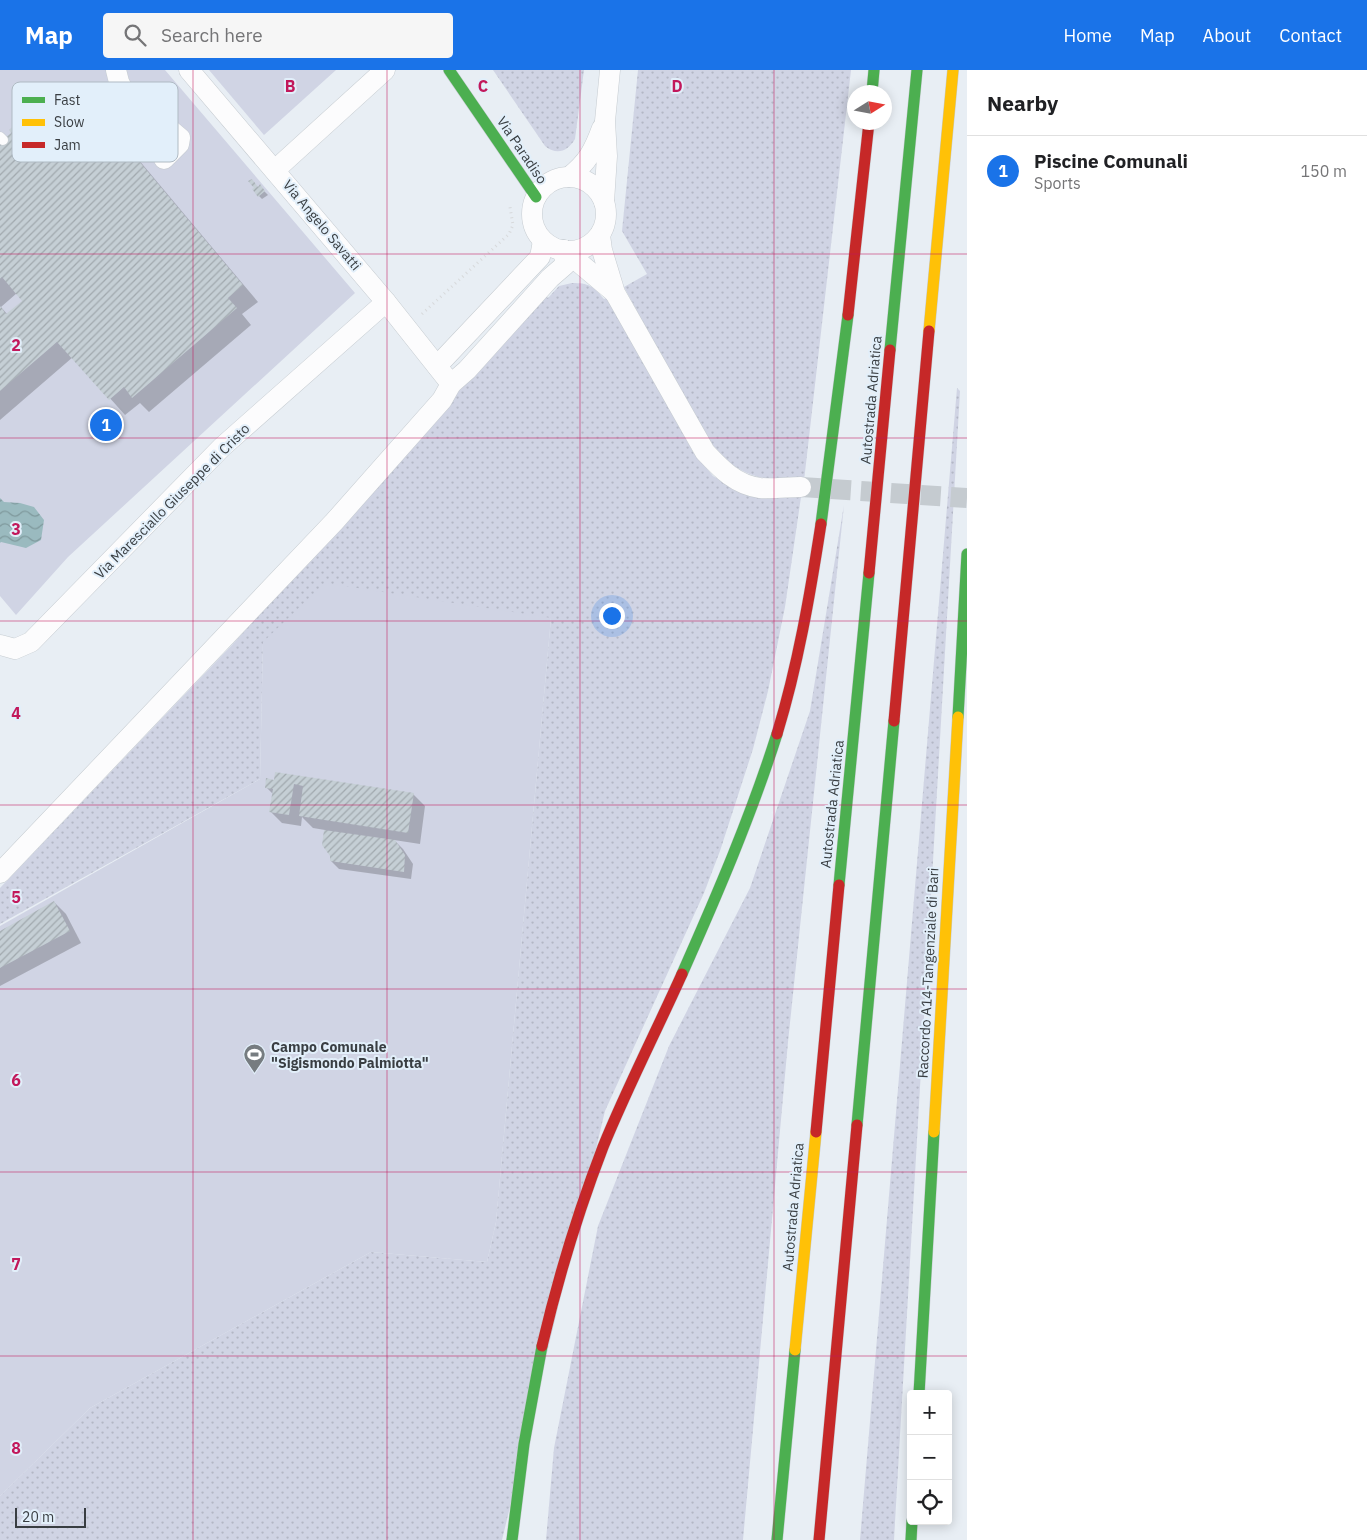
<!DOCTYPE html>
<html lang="en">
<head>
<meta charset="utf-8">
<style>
  body { margin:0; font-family:"IBM Plex Sans",sans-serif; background:#f6f6f6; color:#202124 }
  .controls { position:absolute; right:15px; bottom:15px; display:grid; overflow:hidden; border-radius:5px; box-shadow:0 2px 12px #0003 }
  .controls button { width:45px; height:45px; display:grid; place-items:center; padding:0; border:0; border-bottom:1px solid #e0e0e0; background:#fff; color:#202124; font:25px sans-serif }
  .compass { position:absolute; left:847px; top:15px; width:45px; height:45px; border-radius:50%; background:#fff; box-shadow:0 2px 12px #0003; rotate:79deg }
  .scale { position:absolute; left:15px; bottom:12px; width:71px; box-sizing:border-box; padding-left:5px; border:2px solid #393e42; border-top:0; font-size:14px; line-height:18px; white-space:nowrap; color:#393e42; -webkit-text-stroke:4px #e2effa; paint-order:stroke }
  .you { position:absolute; left:611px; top:545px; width:18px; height:18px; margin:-12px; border:4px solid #fff; border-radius:50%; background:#1a73e8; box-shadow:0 0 0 8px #1a73e833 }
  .badge { display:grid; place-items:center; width:32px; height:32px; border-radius:50%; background:#1a73e8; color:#fff; font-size:16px; font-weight:700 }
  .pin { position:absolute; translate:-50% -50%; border:2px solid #fff; box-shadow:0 1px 5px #0006 }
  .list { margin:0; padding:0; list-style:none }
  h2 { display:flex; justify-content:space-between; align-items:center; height:65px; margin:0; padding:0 20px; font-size:21px }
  h2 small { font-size:16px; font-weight:400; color:#757577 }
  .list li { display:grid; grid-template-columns:32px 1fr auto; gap:15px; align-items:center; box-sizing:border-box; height:70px; padding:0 20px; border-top:1px solid #e0e0e0 }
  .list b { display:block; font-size:19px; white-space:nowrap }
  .list p { margin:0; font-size:16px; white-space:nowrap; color:#757577 }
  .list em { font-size:16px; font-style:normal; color:#757577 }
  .icon { flex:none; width:28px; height:28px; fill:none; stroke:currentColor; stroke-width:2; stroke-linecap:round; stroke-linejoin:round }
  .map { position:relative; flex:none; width:967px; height:1470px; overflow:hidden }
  header { display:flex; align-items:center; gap:30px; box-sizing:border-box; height:70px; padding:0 25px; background:#1a73e8; color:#fff }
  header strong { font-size:24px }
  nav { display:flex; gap:28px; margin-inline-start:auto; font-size:18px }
  .search { width:350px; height:45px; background:#f6f6f6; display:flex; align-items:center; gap:12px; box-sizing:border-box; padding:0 18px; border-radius:5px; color:#757577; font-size:19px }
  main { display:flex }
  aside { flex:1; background:#fff }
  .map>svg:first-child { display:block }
  .green { fill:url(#green-dots) }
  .pitch { fill:#d0d4e4 }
  .water { fill:url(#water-waves) }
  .shadow { fill:#0003; fill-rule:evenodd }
  .building { fill:url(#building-hatch) }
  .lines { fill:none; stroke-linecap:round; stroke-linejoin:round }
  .street-tunnel { stroke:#c5cbd0; stroke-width:20; stroke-dasharray:20 10; stroke-linecap:butt }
  .lane-casing { stroke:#c5cbd0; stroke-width:11 }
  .street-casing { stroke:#c5cbd0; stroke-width:21 }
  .fast-casing { stroke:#c5cbd0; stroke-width:12 }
  .slow-casing { stroke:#c5cbd0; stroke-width:12 }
  .jam-casing { stroke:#c5cbd0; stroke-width:12 }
  .path { stroke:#d7d9db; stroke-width:3; stroke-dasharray:1 4; stroke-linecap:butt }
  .lane { stroke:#fcfcfd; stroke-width:10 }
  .street { stroke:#fcfcfd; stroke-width:20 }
  .fast { stroke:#4caf50; stroke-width:11 }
  .slow { stroke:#ffc107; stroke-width:11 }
  .jam { stroke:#c62828; stroke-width:11 }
  .grid { fill:none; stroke:#c2185b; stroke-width:1; stroke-opacity:0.55 }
  .labels { text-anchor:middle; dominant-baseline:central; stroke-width:4; stroke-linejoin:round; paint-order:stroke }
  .street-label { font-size:14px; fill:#393e42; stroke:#e2effa }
  .poi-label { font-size:14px; font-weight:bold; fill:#393e42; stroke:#e2effa; text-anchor:start }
  .key { fill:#e2effa; stroke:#afbac3; stroke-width:1 }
  .key-label { font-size:14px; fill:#393e42 }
  .grid-label { font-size:16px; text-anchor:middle; font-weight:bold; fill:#c2185b; stroke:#e2effa; stroke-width:4; stroke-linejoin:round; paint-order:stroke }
</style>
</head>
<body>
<header>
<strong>Map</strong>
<div class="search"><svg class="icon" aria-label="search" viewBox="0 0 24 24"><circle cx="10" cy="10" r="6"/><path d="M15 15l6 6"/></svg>Search here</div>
<nav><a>Home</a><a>Map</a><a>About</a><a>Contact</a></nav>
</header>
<main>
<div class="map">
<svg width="967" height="1470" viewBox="0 0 967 1470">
  <defs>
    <pattern id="green-dots" width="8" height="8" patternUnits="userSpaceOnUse" patternTransform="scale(1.25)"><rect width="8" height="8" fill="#d0d4e4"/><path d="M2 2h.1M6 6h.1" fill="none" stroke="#b3b7c5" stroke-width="1.8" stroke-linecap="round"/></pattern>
    <pattern id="water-waves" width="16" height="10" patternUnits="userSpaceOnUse" patternTransform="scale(1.25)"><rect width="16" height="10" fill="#9ababf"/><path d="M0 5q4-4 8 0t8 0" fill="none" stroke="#7f999d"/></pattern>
    <pattern id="building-hatch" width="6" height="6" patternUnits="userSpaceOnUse" patternTransform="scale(1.25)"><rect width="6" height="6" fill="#c5cfd5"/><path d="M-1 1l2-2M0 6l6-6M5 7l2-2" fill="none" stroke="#a1a9ae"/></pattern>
  </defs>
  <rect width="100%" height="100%" fill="#e8eef4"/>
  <g class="green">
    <path d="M493 0H584L575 69C568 81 557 86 545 76Z"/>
    <path d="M638 0H851L804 411C783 410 760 411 741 400 709 383 689 335 672 305 656 276 640 247 624 217L647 204 622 161Z"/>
    <path d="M572 213C589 213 593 216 604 229L609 227 693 382 713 406 736 419 778 427H801L785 537 768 621 753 679 720 781 704 823 605 1041 502 1470H0V1426L90 1338 371 1182 487 1192 496 1152 551 548 263 572 260 709 0 854V818L232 575 338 458 544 225 548 228 559 216Z"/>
    <path d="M957 318 960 321 894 1470H860Z"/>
    <path d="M844 435 788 972 743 1470H546L554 1378 598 1156 669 976 750 818 810 641Z"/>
  </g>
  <g class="pitch">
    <path d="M0 0H165L355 223 68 487 16 545 0 526Z"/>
    <path d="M209 0H336L264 65Z"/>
    <path d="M325 513 551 548 496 1152 487 1192 371 1182 90 1338 0 1426V856L260 709 263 572Z"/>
  </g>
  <path class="water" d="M0 428 4 432 20 433 34 437 44 450 41 470 26 478 1 472 0 473Z"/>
  <g class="shadow">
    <path d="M52 29 78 57 96 42 112 58 258 232 242 244 251 255 149 342 140 333 125 345 73 287 0 350V74L21 59ZM17 223 24 231 7 244 1 237Z"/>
    <path d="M258 118 263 120 268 125 262 129 259 126Z"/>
    <path d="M267 710 413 724 425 736 420 774 394 770 403 779 413 794 411 809 339 799 331 791 332 786 323 775 325 760 313 758 302 747 301 756 282 753 270 741 273 724 266 717Z"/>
    <path d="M54 832 66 844 81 873 0 916V862Z"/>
  </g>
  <g class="building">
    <path d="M52 28 77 57 96 40 243 215 228 228 237 238 132 328 124 317 109 330 57 272 0 321V236L6 244 22 231 2 207 0 209V72L11 63 9 60 17 53 21 57Z"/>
    <path d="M252 109 258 117 260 114 265 121 258 127 252 119 254 118 248 111Z"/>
    <path d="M275 702 414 723 408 763 299 746 303 716 294 714 289 745 269 742 273 719 265 718 266 708 274 710Z"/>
    <path d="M324 760 395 770 405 785 404 802 330 791V786L322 775Z"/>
    <path d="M54 831 70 861 0 898V861Z"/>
  </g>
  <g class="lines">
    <path class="street-tunnel" d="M801 417 967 428"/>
    <defs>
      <path id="lane" d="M0 67 3 70"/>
      <g id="street">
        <path d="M116 0 119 12 128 30 154 46 180 68 179 74 164 89"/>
        <path d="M189 0 386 232 451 314"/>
        <path d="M275 100 385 0"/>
        <path d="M569 107C588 92 594 80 602 58"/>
        <circle cx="569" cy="144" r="37"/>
        <path d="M604 132 607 86 605 51 610 0"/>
        <path d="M600 165 602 180 615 223 705 382C721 399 736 415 760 418 773 419 788 417 801 417"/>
        <path d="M564 180 614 222"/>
        <path d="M437 296 540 187 543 171"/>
        <path d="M0 575 15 579 31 572 222 377 386 232"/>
        <path d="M0 803 334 452 442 330 451 314 467 300 550 208 565 195 564 180"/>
      </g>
      <g id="fast">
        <path d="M449 0 536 127"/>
        <path d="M872 22 874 0"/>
        <path d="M890 280 917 0"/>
        <path d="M821 454 848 245"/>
        <path d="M958 647 967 484"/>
        <path d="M839 815 869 503"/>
        <path d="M682 904C717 825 751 746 777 664"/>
        <path d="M857 1055 894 651"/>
        <path d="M919 1324 934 1062"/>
        <path d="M512 1470 524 1374 542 1276"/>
        <path d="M777 1470 795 1280"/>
        <path d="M911 1470 912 1451"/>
      </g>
      <g id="slow">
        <path d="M929 261 953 0"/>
        <path d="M934 1062 958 647"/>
        <path d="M795 1280 816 1062"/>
      </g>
      <g id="jam">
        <path d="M848 245 869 52"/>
        <path d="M869 503 890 280"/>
        <path d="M894 651 929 261"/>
        <path d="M777 664C798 595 810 525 821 454"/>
        <path d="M816 1062 839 815"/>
        <path d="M542 1276C558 1208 578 1142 603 1077 627 1018 656 962 682 904"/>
        <path d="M819 1470 857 1055"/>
      </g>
    </defs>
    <use href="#lane" class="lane-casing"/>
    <use href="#street" class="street-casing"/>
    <use href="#fast" class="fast-casing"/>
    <use href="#slow" class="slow-casing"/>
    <use href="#jam" class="jam-casing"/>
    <path class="path" d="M422 244 509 164 513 155 510 137"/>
    <use href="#lane" class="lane"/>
    <use href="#street" class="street"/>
    <use href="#fast" class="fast"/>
    <use href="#slow" class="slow"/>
    <use href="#jam" class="jam"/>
  </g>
  <path class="grid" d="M193 0V1470M387 0V1470M580 0V1470M774 0V1470M0 184H967M0 368H967M0 551H967M0 735H967M0 919H967M0 1102H967M0 1286H967"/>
  <defs>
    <symbol id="stadium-pin" viewBox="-11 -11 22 30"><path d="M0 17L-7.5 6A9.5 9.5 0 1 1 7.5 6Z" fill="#767c80" stroke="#e2effa"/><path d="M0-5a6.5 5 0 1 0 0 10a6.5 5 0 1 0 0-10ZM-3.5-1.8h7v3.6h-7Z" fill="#fff"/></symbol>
  </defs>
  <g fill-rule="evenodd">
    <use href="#stadium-pin" x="242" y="972" width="25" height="34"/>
  </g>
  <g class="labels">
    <g class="street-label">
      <text transform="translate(522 80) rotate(56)">Via Paradiso</text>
      <text transform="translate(322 155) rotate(50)">Via Angelo Savatti</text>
      <text transform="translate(871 330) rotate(-85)">Autostrada Adriatica</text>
      <text transform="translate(172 431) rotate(-45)">Via Maresciallo Giuseppe di Cristo</text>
      <text transform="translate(832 734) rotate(-84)">Autostrada Adriatica</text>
      <text transform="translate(928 903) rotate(-87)">Raccordo A14-Tangenziale di Bari</text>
      <text transform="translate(793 1137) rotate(-85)">Autostrada Adriatica</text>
    </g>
    <g class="poi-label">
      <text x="271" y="977">Campo Comunale<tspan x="271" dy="16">"Sigismondo Palmiotta"</tspan></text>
    </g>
  </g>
  <rect x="12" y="12" width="166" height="80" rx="8" class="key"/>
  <rect x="22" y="27" width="23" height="6" fill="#4caf50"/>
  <rect x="22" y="49" width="23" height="7" fill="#ffc107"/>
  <rect x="22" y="72" width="23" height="6" fill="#c62828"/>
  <g class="key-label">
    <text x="54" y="35">Fast</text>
    <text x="54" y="57">Slow</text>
    <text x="54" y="80">Jam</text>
  </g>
  <g class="grid-label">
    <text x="290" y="22">B</text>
    <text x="483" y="22">C</text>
    <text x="677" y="22">D</text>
    <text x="16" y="281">2</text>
    <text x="16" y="465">3</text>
    <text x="16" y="649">4</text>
    <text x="16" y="833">5</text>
    <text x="16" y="1016">6</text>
    <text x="16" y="1200">7</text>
    <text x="16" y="1384">8</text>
  </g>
</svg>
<div class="controls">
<button>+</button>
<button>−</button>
<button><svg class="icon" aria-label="locate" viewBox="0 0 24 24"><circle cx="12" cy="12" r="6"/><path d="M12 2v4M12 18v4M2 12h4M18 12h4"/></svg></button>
</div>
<svg class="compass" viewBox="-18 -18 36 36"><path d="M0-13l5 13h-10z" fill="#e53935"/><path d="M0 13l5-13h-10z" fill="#757577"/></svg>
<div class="scale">20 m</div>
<div class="you"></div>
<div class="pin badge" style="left:106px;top:355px">1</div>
</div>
<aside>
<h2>Nearby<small></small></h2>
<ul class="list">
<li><span class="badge">1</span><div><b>Piscine Comunali</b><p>Sports</p></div><em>150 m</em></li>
</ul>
</aside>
</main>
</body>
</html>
